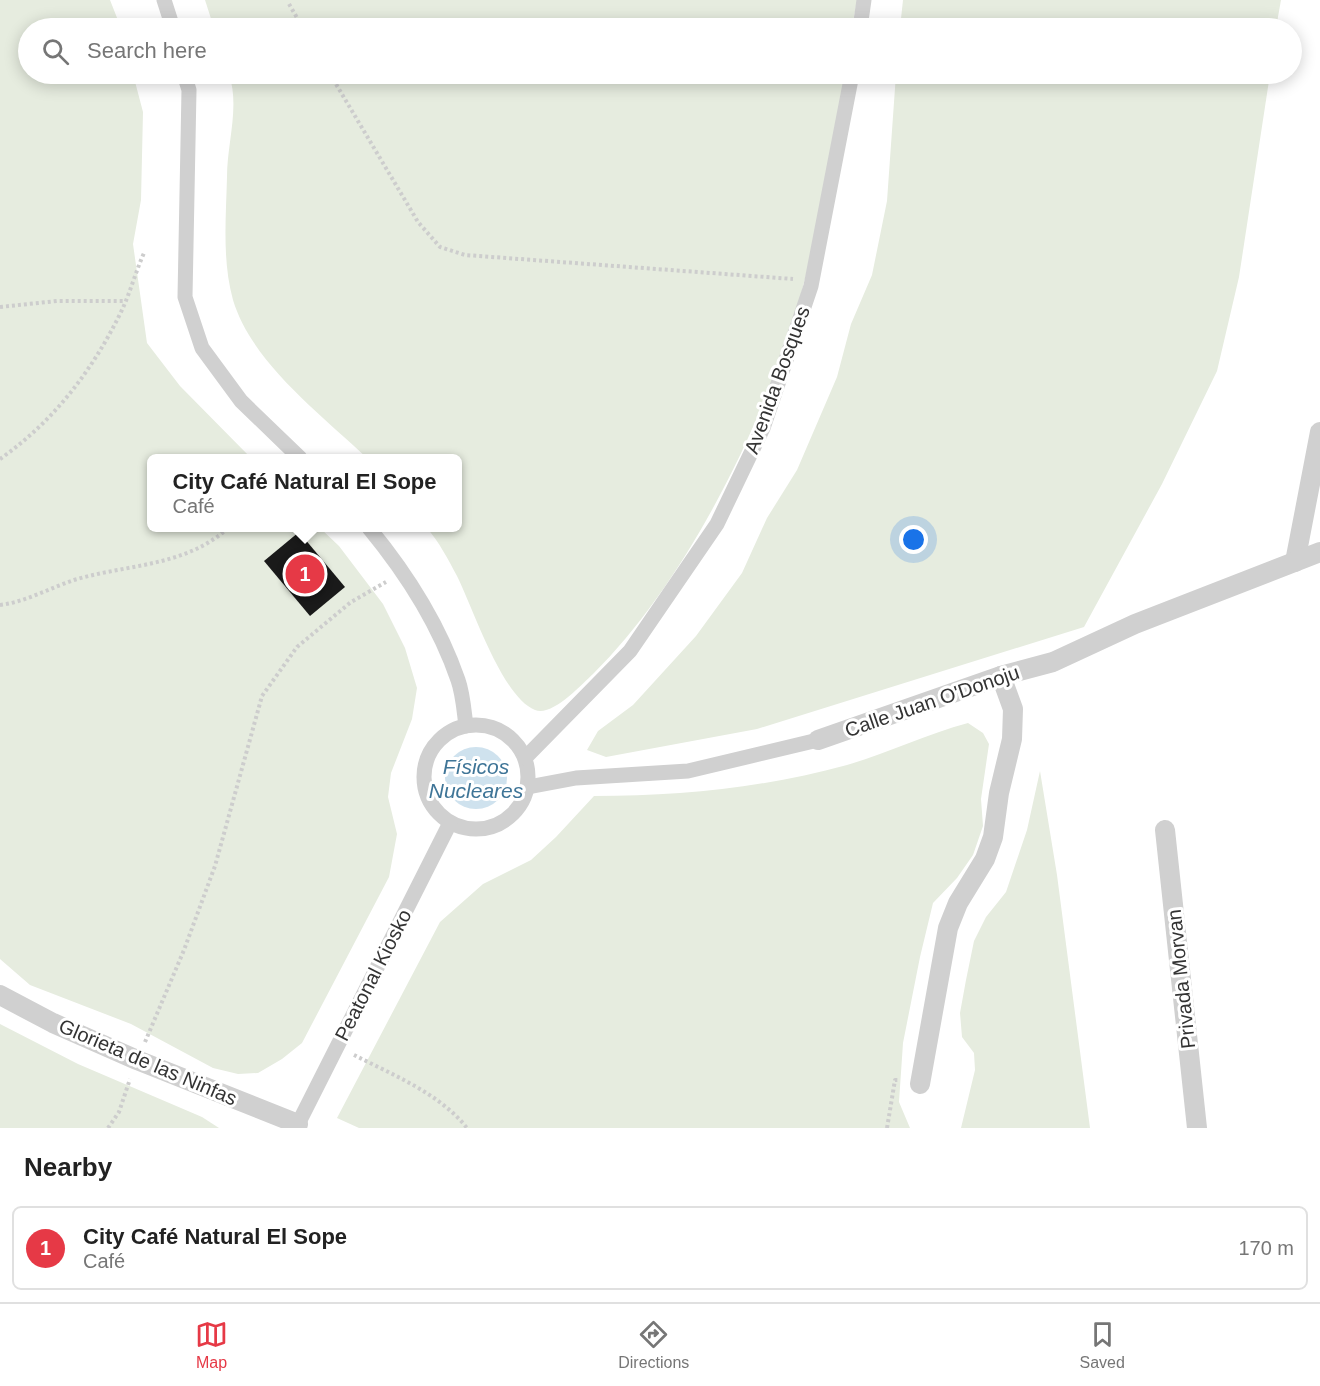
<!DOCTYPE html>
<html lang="en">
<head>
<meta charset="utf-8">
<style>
  body { margin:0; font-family:Arial,sans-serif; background:#f2f2f2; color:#222 }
  .you { position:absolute; left:914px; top:540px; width:21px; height:21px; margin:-15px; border:4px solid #fff; border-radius:50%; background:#1a73e8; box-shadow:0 0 0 9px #1a73e833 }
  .badge { display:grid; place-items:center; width:39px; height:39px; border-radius:50%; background:#e63946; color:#fff; font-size:20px; font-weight:700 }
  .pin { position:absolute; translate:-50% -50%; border:3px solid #fff; box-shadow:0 2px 6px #0006 }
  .popup { position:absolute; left:147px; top:454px; width:315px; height:78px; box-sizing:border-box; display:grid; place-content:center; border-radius:9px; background:#fff; filter:drop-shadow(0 2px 4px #0005); font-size:20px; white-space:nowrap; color:#767676 }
  .popup b { font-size:22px; color:#222 }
  .popup::after { content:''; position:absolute; left:50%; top:100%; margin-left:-12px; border:12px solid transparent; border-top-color:#fff }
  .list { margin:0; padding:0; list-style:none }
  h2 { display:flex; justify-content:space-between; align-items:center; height:78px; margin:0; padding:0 24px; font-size:26px }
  h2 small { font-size:20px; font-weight:400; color:#767676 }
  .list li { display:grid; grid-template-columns:39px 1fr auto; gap:18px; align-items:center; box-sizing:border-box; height:84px; margin:0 12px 12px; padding:0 12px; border:2px solid #e0e0e0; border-radius:9px }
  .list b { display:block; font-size:22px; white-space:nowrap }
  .list p { margin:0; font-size:20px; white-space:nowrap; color:#767676 }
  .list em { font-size:20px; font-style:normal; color:#767676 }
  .icon { flex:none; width:33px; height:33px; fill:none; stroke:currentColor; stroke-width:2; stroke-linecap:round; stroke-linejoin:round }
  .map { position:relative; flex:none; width:1320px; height:1128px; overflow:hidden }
  .search { position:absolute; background:#fff; box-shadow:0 3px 15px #0003; left:18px; right:18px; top:18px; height:66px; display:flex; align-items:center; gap:15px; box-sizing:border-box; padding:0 21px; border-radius:33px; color:#767676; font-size:22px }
  .sheet { height:174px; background:#fff }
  nav { display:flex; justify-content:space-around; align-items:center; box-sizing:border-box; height:84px; border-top:2px solid #e0e0e0; background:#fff; font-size:16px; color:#767676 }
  nav a { display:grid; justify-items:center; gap:3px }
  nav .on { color:#e63946 }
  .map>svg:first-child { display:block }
  .green { fill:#e6ecdf }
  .water { fill:#cfe2ee }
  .building { fill:#1a1a1a }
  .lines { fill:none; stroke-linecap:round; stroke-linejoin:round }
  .path { stroke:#cdcdcd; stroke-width:4; stroke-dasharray:3 3; stroke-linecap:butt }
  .pedestrian { stroke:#d0d0d0; stroke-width:15 }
  .minor { stroke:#d0d0d0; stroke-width:20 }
  .labels { text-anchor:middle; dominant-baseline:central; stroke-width:6; stroke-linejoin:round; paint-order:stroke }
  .street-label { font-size:20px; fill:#333; stroke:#fff }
  .water-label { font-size:21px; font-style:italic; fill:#3f7597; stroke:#fff }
</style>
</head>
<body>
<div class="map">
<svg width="1320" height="1128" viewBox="0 0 1320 1128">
  <rect width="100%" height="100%" fill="#fff"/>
  <g class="green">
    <path d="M0 0H110L121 28H28V74H133L143 112 141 200 133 244 147 343 180 386 251 458H152V528H320L339 546 383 604 405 648 417 688 412 719 391 773 388 797 397 834 389 877 302 1043 282 1059 258 1073 238 1074 213 1068 131 1024 30 985 0 959Z"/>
    <path d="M205 0H857L852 28H214Z"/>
    <path d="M903 0H1281L1276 28H900Z"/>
    <path d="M229 74H845C834 148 820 224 800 298 765 423 686 582 593 674 581 685 552 717 535 710 502 697 473 608 457 576 448 559 439 542 427 528H458V458H367C321 414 252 363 233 300 222 260 226 218 227 177 227 143 240 107 229 74Z"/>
    <path d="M896 74H1270L1239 277 1217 371 1162 484 1084 627 757 729 606 757 587 750 598 731 633 705 696 636 742 573 767 518 797 470 837 377 851 324 872 275 887 201Z"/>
    <path d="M968 723 983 733 989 744 981 799 983 826 973 855 957 878 933 903 920 957 903 1043 899 1102 910 1128H359L337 1118 440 922 483 884 531 860 556 837 594 796C681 796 762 788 847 765 888 753 927 734 968 723Z"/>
    <path d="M1040 771 1057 875 1090 1128H961L975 1070 974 1053 962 1037 960 1013 966 980 974 941 986 917 1006 892 1027 830Z"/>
    <path d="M0 1024 78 1064 202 1117 219 1128H0Z"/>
  </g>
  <circle class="water" cx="476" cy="778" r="31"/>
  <path class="building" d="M299 532 345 587 310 616 264 561Z"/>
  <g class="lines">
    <g class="path">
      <path d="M289 4 303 28"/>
      <path d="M330 74 418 222 440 247 465 255 793 279"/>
      <path d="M0 307 57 301H125"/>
      <path d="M0 459C53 422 92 371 120 314 130 294 135 273 144 253"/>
      <path d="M0 605C25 602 50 588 74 580 127 564 185 567 228 528"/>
      <path d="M145 1042 184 950 215 866 262 696 297 647 351 602 386 582"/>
      <path d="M354 1055C393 1075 439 1093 467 1128"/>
      <path d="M108 1128 119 1112 130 1079"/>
      <path d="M887 1128 895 1080H899"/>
    </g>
    <g class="pedestrian">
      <path d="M164 0 173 28"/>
      <path d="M860 28 864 0"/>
      <path d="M184 74 189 90 185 297 202 348 241 401 300 458"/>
      <path d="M369 528C407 574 438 622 458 680 463 694 464 711 466 726"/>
      <circle cx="476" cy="777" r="52"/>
      <path d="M525 758 630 651 717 524 763 428 811 286 852 74"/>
      <path d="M528 787 576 778 688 771 818 740"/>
      <path d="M298 1124 450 823"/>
    </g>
    <g class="minor">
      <path d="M1295 562 1320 432"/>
      <path d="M818 740 1001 676 1053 662 1135 624 1320 552"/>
      <path d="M1165 830 1197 1128"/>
      <path d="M0 995 53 1023 137 1060 298 1124 296 1128"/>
      <path d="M920 1084 948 928 958 903 985 859 993 837 999 793 1012 739 1013 709 1001 676"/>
    </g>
  </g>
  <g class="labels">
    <g class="street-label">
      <text transform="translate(777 380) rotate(-70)">Avenida Bosques</text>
      <text transform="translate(932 701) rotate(-19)">Calle Juan O'Donoju</text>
      <text transform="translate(373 975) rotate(-63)">Peatonal Kiosko</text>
      <text transform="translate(1181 979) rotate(-96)">Privada Morvan</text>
      <text transform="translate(148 1062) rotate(23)">Glorieta de las Ninfas</text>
    </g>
    <g class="water-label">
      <text x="476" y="766">Físicos<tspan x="476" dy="24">Nucleares</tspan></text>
    </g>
  </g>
</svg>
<div class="you"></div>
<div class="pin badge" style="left:305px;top:574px">1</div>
<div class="popup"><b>City Café Natural El Sope</b>Café</div>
<div class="search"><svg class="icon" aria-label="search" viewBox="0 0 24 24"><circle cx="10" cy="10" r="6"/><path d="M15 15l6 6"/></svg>Search here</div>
</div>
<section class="sheet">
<h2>Nearby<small></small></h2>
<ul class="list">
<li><span class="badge">1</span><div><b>City Café Natural El Sope</b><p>Café</p></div><em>170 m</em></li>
</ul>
</section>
<nav>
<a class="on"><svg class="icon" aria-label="map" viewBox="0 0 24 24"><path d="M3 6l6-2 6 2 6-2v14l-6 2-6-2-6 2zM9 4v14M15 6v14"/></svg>Map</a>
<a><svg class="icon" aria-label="directions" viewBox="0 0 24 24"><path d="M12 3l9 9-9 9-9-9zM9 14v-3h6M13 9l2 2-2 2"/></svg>Directions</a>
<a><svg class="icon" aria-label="saved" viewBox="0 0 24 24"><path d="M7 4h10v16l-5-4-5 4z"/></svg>Saved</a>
</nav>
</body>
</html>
